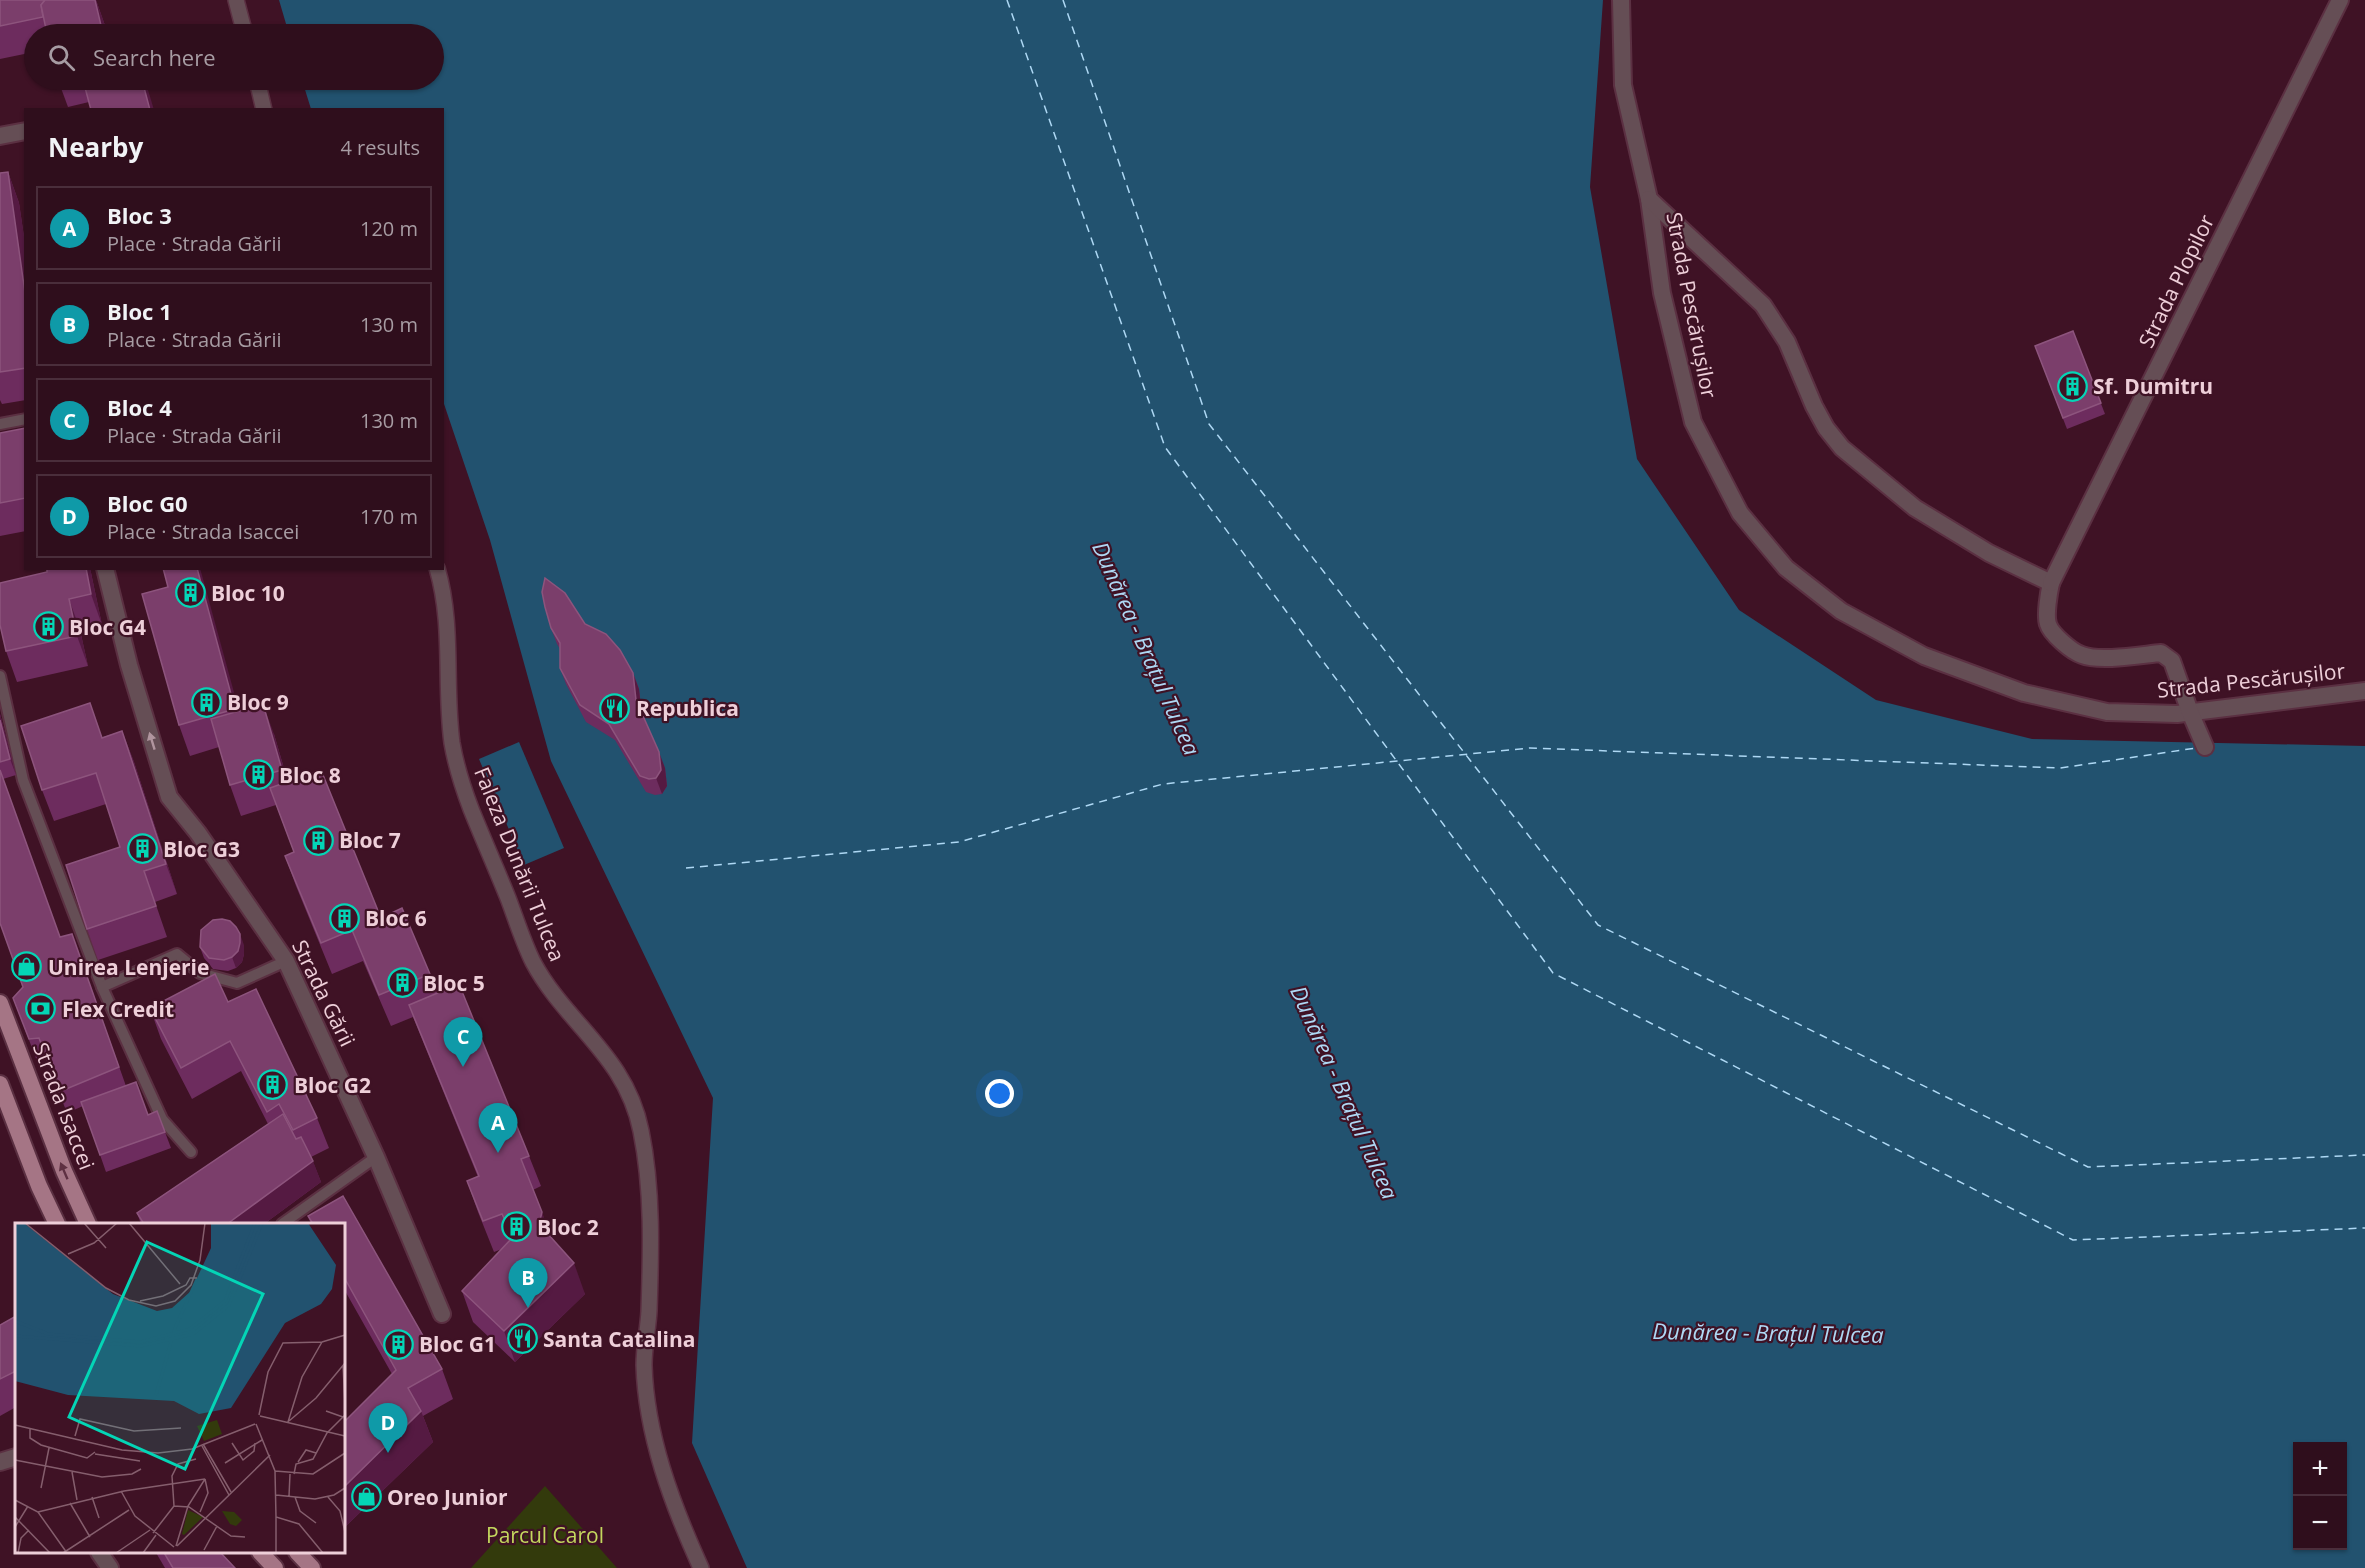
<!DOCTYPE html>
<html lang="en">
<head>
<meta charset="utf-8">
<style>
  body { margin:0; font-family:"Open Sans",sans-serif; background:#3b1c29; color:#f1f3f6 }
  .controls { position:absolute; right:18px; bottom:18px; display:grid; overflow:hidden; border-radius:0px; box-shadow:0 2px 4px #0004 }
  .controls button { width:54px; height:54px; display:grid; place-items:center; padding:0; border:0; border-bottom:2px solid #4a2e3b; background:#2f0e1c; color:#f1f3f6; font:30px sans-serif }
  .you { position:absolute; left:1000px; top:1094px; width:21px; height:21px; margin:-15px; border:4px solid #fff; border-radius:50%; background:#1a73e8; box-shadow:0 0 0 9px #1a73e833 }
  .badge { display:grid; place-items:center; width:39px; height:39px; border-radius:50%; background:#8c9099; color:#fff; font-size:20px; font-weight:700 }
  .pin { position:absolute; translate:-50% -50px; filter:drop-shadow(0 2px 3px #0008) }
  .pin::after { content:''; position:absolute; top:32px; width:21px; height:18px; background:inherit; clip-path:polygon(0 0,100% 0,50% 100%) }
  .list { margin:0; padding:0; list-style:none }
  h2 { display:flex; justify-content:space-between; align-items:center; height:78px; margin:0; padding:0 24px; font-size:26px }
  h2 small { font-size:20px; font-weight:400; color:#a79ca3 }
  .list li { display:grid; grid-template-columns:39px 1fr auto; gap:18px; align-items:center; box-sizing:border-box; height:84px; margin:0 12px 12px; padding:0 12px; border:2px solid #4a2e3b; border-radius:0px }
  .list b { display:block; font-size:22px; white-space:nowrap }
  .list p { margin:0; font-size:20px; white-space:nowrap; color:#a79ca3 }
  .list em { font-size:20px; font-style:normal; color:#a79ca3 }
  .icon { flex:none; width:33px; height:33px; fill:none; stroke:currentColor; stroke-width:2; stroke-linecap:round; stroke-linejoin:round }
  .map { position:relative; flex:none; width:2365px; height:1568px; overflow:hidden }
  .search { position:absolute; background:#2f0e1c; box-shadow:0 2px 4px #0004; left:24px; top:24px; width:420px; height:66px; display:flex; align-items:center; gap:15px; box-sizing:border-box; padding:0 21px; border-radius:33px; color:#a79ca3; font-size:22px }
  .panel { position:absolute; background:#2f0e1c; box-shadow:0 2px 4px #0004; left:24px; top:108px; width:420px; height:462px; border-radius:0px }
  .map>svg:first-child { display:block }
  .green { fill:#333a0c }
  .water { fill:#22526f; fill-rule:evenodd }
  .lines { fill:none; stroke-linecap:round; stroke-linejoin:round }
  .ferry { stroke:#aed8f4; stroke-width:1.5; stroke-dasharray:8 6; stroke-linecap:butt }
  .service-casing { stroke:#5b3042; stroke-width:14 }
  .pedestrian-casing { stroke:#5b3042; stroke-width:18 }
  .minor-casing { stroke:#5b3042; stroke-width:20 }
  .tertiary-casing { stroke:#5b3042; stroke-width:20 }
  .primary-casing { stroke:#5b3042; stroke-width:20 }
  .service { stroke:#654e55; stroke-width:10 }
  .pedestrian { stroke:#654e55; stroke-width:15 }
  .minor { stroke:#654e55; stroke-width:16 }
  .tertiary { stroke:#654e55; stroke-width:16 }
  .primary { stroke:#a57585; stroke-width:16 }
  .wall { fill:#6d2c5e }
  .shaded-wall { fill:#551a42 }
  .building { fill:#7b3e6b; stroke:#8d547d; stroke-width:1.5 }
  .oneway { fill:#b0959e }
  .oneway2 { fill:#5e3042 }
  .labels { text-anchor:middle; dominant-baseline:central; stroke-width:4.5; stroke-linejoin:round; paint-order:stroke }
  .street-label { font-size:21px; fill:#eecfd9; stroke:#3f1225 }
  .poi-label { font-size:21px; font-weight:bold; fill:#eecfd9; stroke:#3f1225; text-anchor:start }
  .park-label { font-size:21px; fill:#c4d75e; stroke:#3f1225 }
  .water-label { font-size:22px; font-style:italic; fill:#aed8f4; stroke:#3f1225 }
  .inset-river { fill:none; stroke:#22526f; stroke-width:3 }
  .inset-road { fill:none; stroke:#855e6d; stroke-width:1.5 }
  .view { fill:#04d5b6; fill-opacity:0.15; stroke:#04d5b6; stroke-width:3 }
  .inset-edge { fill:none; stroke:#eecfd9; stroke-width:3 }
</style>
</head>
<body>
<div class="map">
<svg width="2365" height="1568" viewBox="0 0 2365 1568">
  <rect width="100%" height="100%" fill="#3f1225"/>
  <path class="green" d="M545 1486 617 1568H471Z"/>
  <g class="water">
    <path d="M279 0H1603L1590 187 1637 459 1739 610 1876 700 2032 739 2365 746V1568H747L692 1443 713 1098 551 761 490 540 443 401 442 110 311 109 302 80H434V34H289ZM2298 1446H2342V1546H2298Z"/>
    <path d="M519 742 564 848 524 865 479 759Z"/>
  </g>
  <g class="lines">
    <g class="ferry">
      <path d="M1007 0 1165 447 1553 973 2073 1240 2365 1228"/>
      <path d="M1063 0 1209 424 1598 925 2088 1167 2365 1155"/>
      <path d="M686 868 959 842 1163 784 1530 748 2060 768 2196 748"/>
    </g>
    <defs>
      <g id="service">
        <path d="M0 424 26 419"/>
        <path d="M0 676 23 780 102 987"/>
        <path d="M191 1152 162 1119 102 987 177 954 200 973 237 983 286 961"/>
        <path d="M282 1224 376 1157"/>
      </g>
      <g id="pedestrian">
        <path d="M236 0 245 34"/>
        <path d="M257 80 264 110"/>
        <path d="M437 568C454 626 444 684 452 743 456 766 463 788 471 809 483 839 496 868 508 898 516 919 523 942 533 962 566 1024 626 1055 641 1131 653 1190 651 1252 649 1311 648 1329 644 1347 644 1365 646 1435 672 1504 701 1568"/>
      </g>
      <g id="minor">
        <path d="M1621 0 1623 85 1649 199 1662 293 1693 422 1740 513 1786 568 1841 611 1924 656 2024 693 2107 712 2177 714 2365 691"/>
        <path d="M0 136 26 131"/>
        <path d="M1649 199 1763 305 1787 342 1814 406 1826 428 1842 448 1915 508 1989 553 2051 583C2049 592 2045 615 2048 624 2051 634 2072 652 2082 655 2100 662 2140 655 2161 653L2172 661 2190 712 2205 747"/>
        <path d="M105 568 129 665 169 797 198 833 286 961 376 1157 442 1314"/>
        <path d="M0 1462 16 1457"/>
        <path d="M99 1552 110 1568"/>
      </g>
      <path id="tertiary" d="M2051 583 2340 0"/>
      <g id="primary">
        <path d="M0 1003 64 1171 88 1224"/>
        <path d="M0 1084 39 1186 57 1224"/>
        <path d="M260 1552 275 1568"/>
        <path d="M297 1552 312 1568"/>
      </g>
    </defs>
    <use href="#service" class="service-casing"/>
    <use href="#pedestrian" class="pedestrian-casing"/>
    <use href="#minor" class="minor-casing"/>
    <use href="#tertiary" class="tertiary-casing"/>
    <use href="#primary" class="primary-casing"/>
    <use href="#service" class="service"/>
    <use href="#pedestrian" class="pedestrian"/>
    <use href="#minor" class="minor"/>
    <use href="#tertiary" class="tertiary"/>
    <use href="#primary" class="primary"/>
  </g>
  <g class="wall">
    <path d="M0 0H96L108 34H34V52L0 59Z"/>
    <path d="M58 80H145L148 88 68 107Z"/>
    <path d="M8 172 19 203 26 250V400L2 404 0 400V173Z"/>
    <path d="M2073 331 2105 414 2067 429 2035 346Z"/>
    <path d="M26 428V531L0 536V433Z"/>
    <path d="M47 568H90L102 625 80 630 88 666 17 682 6 651 47 572Z"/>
    <path d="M168 587 239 711 274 734 288 782 381 918 430 974 437 993 529 1156 541 1186 533 1190 551 1237 585 1294 515 1362 473 1322 462 1291 502 1249 494 1252 478 1212 467 1181 478 1177 413 1017 391 1026 363 961 332 974 296 886 285 856 294 852 276 805 241 816 230 785 219 747 190 756 179 725Z"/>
    <path d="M585 624 633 673 639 689 642 713 665 768 667 786 662 794 655 795 646 792 615 740 586 722 566 684 560 668V649L557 644 551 628Z"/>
    <path d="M0 714 16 775 3 779 60 937 72 934 126 1086 148 1115 157 1111 171 1148 106 1172 83 1106 67 1113 46 1059 37 1061 13 998 23 987 0 923Z"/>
    <path d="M122 731 134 762 177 894 155 902 167 937 98 960 87 929 120 847 106 804 54 821 42 790 103 737Z"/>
    <path d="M244 945V954L242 962 236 968 228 971 213 969 204 958 200 947Z"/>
    <path d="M228 1002 317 1118 329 1148 311 1157 321 1182 264 1224H141L137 1213 268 1124 241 1071 192 1099 161 1039 150 1008Z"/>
    <path d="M343 1196 442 1369 453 1399 423 1416 433 1442 346 1526 344 1523V1422L392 1374 344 1289V1224H311L308 1216Z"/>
    <path d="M16 1316V1407L0 1416V1325Z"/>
    <path d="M155 1551H219L235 1568H165Z"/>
  </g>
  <g class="shaded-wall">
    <path d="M95 0H96L108 34H103Z"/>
    <path d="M142 80H145L154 110H150Z"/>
    <path d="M8 172 19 203 26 250V300Z"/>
    <path d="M86 568H90L102 625 91 594Z"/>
    <path d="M197 568H200L247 740 235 709Z"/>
    <path d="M69 599 80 630 88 666 77 636Z"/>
    <path d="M633 673 639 689 642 717 636 700Z"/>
    <path d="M263 704 274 734 293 800 282 770Z"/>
    <path d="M0 714 16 775 10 759 0 720Z"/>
    <path d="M122 731 134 762 177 894 166 864Z"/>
    <path d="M659 752 665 768 667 786 662 794 656 778Z"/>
    <path d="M240 934 244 945V954L242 962 236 968 232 957Z"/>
    <path d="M313 1161 321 1182 264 1224H227Z"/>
    <path d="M542 1212 553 1243 539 1224Z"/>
    <path d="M574 1263 585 1294 515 1362 504 1331Z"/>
    <path d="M421 1411 433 1442 346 1526 344 1519V1487Z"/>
  </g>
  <g class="building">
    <path d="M0 0H45L41 5 43 17 0 26Z"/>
    <path d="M45 0H95L103 34H47L41 5Z"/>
    <path d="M83 80H142L150 110H91Z"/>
    <path d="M8 172 26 300V368L0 372V173Z"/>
    <path d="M2073 331 2101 403 2063 418 2035 346Z"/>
    <path d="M26 428V498L0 503V433Z"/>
    <path d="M47 568H86L91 594 69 599 77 636 6 651 0 625V583L47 572Z"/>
    <path d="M163 568H197L235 709 179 725 142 594 168 587Z"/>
    <path d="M545 578 565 593 585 624 606 634 620 650 633 673 636 700 659 752 661 770 656 778 649 779 640 776 609 724 580 705 560 668V643L551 628 545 607 542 592Z"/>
    <path d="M90 703 102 738 122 731 166 864 144 871 156 906 87 929 66 865 120 847 96 773 42 790 21 726Z"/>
    <path d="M263 704 282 770 230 785 211 719Z"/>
    <path d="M0 720 10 759 0 762Z"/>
    <path d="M0 770 60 937 72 934 119 1067 59 1092 39 1038 29 1039 13 998 23 987 0 923Z"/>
    <path d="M321 770 381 918 402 908 430 974 379 995 352 930 321 943 285 856 294 852 270 788Z"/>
    <path d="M222 919 230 921 236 927 240 934V943L238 951 232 957 224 960 209 958 200 947 201 930 213 920Z"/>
    <path d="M215 974 228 1002 256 989 317 1118 293 1130 279 1104 267 1112 230 1041 181 1068 150 1008Z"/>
    <path d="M459 984 529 1156 521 1159 542 1212 539 1224 574 1263 504 1331 462 1291 513 1237 502 1214 483 1221 467 1181 479 1176 409 1005Z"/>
    <path d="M136 1082 148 1115 157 1111 165 1132 100 1155 81 1102Z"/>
    <path d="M283 1114 296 1139 301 1137 313 1161 227 1224H144L137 1213Z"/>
    <path d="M343 1196 442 1369 408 1388 421 1411 344 1487V1422L396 1370 344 1277V1224H313L308 1216Z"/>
    <path d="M16 1316V1371L0 1379V1325Z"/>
    <path d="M163 1551H219L235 1568H173Z"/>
  </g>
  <defs><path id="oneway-solid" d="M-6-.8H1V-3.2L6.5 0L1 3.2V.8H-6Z" transform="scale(1.5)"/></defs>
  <use class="oneway" href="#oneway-solid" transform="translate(152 741) rotate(-107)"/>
  <use class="oneway2" href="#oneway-solid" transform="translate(64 1171) rotate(-113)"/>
  <defs>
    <symbol id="building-ring" viewBox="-11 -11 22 22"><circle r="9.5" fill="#3f1225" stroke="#04d5b6" stroke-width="1.5"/><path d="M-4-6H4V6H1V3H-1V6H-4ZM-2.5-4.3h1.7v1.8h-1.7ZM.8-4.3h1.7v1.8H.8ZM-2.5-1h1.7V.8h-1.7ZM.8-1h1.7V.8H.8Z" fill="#04d5b6"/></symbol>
    <symbol id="restaurant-ring" viewBox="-11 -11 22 22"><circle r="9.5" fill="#3f1225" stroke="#04d5b6" stroke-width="1.5"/><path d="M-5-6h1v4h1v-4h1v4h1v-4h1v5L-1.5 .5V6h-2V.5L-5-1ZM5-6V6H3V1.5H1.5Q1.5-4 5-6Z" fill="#04d5b6"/></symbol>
    <symbol id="shop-ring" viewBox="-11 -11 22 22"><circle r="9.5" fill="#3f1225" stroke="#04d5b6" stroke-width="1.5"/><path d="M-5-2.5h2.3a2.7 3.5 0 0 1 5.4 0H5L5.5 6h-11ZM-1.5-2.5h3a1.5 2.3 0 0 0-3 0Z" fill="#04d5b6"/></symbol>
    <symbol id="bank-ring" viewBox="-11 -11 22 22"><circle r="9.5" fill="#3f1225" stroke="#04d5b6" stroke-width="1.5"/><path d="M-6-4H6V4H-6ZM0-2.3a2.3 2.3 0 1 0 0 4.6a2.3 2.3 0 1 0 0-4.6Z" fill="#04d5b6"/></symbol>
  </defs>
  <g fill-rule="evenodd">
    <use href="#building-ring" x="2056" y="370" width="33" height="33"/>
    <use href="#building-ring" x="174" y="576" width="33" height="33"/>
    <use href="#building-ring" x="32" y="610" width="33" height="33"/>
    <use href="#building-ring" x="190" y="686" width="33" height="33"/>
    <use href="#restaurant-ring" x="598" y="692" width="33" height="33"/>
    <use href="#building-ring" x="242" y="758" width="33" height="33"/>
    <use href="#building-ring" x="302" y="824" width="33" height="33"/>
    <use href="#building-ring" x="126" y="832" width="33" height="33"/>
    <use href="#building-ring" x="328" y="902" width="33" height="33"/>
    <use href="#shop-ring" x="10" y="950" width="33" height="33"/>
    <use href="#building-ring" x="386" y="966" width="33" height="33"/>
    <use href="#bank-ring" x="24" y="992" width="33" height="33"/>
    <use href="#building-ring" x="256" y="1068" width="33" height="33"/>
    <use href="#building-ring" x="500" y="1210" width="33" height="33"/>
    <use href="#restaurant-ring" x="506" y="1322" width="33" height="33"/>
    <use href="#building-ring" x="382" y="1328" width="33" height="33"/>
    <use href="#shop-ring" x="350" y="1480" width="33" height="33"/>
  </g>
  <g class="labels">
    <g class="street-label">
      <text transform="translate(2176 281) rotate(-64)">Strada Plopilor</text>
      <text transform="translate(1692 305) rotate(79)">Strada Pescărușilor</text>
      <text transform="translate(2251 680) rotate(-6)">Strada Pescărușilor</text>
      <text transform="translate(520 864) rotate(68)">Faleza Dunării Tulcea</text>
      <text transform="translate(324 993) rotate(64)">Strada Gării</text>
      <text transform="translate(64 1106) rotate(69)">Strada Isaccei</text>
    </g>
    <g class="poi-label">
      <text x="2093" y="386">Sf. Dumitru</text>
      <text x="211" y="593">Bloc 10</text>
      <text x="69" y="627">Bloc G4</text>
      <text x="227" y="702">Bloc 9</text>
      <text x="636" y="708">Republica</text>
      <text x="279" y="775">Bloc 8</text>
      <text x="339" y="840">Bloc 7</text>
      <text x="163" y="849">Bloc G3</text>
      <text x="365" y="918">Bloc 6</text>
      <text x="48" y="967">Unirea Lenjerie</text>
      <text x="423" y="983">Bloc 5</text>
      <text x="62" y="1009">Flex Credit</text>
      <text x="294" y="1085">Bloc G2</text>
      <text x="537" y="1227">Bloc 2</text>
      <text x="543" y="1339">Santa Catalina</text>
      <text x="419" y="1344">Bloc G1</text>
      <text x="387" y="1497">Oreo Junior</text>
    </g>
    <g class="park-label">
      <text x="545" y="1535">Parcul Carol</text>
    </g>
    <g class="water-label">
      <text transform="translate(1147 648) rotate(66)">Dunărea - Brațul Tulcea</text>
      <text transform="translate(1345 1092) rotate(66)">Dunărea - Brațul Tulcea</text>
      <text transform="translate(1768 1332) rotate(1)">Dunărea - Brațul Tulcea</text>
    </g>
  </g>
  <g transform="translate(15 1223)">
    <rect width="330" height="330" fill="#3f1225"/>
    <path d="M202 197 207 211 189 218 182 203ZM173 287 188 294 169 312 167 311ZM207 288 219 289 227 297 221 303 215 301Z" fill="#333a0c"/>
    <path d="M0 0H9L98 71 142 88 157 85 176 68 196 25V0H293L321 42 317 66 306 81 270 100 216 185 184 191 159 178 53 172 0 158Z" fill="#22526f"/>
    <path class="inset-river" d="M0 98 33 111 125 119 175 106 210 78 240 0M0 113 126 123 178 111 214 82 247 0M141 172 160 105 182 56"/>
    <path class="inset-road" d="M10 0 91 65 114 77 141 83 160 78 176 62 185 37 190 0M69 0 91 25M114 0 165 61M53 31 79 20 102 0M125 78 148 73 171 62 175 55H182M328 142 330 181M311 188 328 194M244 192 253 149 268 120 307 119 330 112M245 193 330 213M274 198 301 175 330 140M273 199 287 154 307 119M241 201 260 248 261 294 284 301 308 330M0 202 107 227 143 230 177 226 240 201M15 206V215L26 222 72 235 80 229M60 213 65 196 119 208 166 205M217 220 228 237 239 228 240 220M188 221 216 269M187 223 214 272M80 231 125 238M0 237 87 254 117 251 126 246M283 239 291 227 301 230M210 240 247 217M260 248 298 251 330 230M57 249 62 277M279 251 281 241 298 236 312 210 330 192M26 265 34 225M106 268 120 293 159 324M261 272 300 276 319 272 330 265M274 273 275 251M77 274 84 295M280 274 285 288 301 300M313 274 325 288 330 309M0 277 23 289 52 330M55 280 75 314M159 283 174 284 216 313 230 314M159 283 157 253 163 241 181 236M23 289 109 268 190 256M185 289 193 270 190 256M0 294 35 330M0 304 13 283M138 310 159 283M161 323 173 283 190 256M162 323 255 232M189 327 202 303M3 330 6 315 14 307M48 330 114 287M101 330 135 307M128 330 141 312M261 330V294"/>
    <path class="view" d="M132 19 248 71 170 246 54 194Z"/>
    <rect width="330" height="330" class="inset-edge"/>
  </g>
</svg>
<div class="controls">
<button>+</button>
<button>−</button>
</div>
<div class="you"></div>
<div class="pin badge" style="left:498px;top:1153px;background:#0f9aa8">A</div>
<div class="pin badge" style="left:528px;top:1308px;background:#0f9aa8">B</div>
<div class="pin badge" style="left:463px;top:1067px;background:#0f9aa8">C</div>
<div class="pin badge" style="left:388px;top:1453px;background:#0f9aa8">D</div>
<div class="search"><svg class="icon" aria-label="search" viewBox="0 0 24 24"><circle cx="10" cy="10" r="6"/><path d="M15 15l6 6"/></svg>Search here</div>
<section class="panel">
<h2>Nearby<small>4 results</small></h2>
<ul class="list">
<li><span class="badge" style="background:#0f9aa8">A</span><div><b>Bloc 3</b><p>Place · Strada Gării</p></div><em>120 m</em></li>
<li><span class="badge" style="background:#0f9aa8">B</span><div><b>Bloc 1</b><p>Place · Strada Gării</p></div><em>130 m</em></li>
<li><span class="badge" style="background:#0f9aa8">C</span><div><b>Bloc 4</b><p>Place · Strada Gării</p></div><em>130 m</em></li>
<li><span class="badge" style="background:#0f9aa8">D</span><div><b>Bloc G0</b><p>Place · Strada Isaccei</p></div><em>170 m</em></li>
</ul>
</section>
</div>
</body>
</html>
